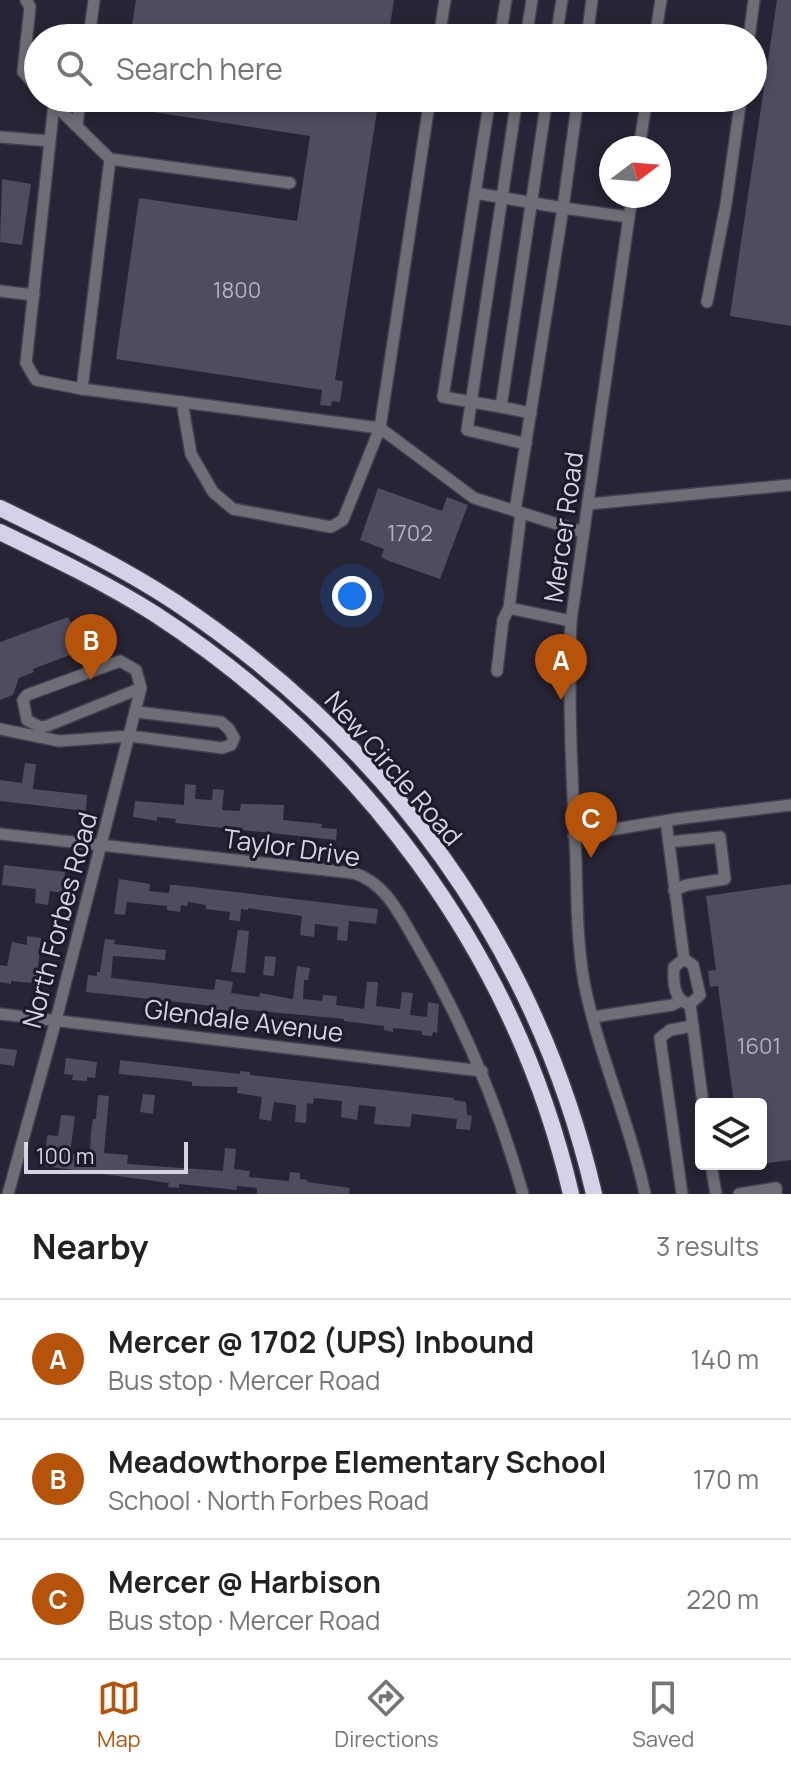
<!DOCTYPE html>
<html lang="en">
<head>
<meta charset="utf-8">
<style>
  body { margin:0; font-family:Manrope,sans-serif; background:#f2f2f2; color:#222 }
  .controls { position:absolute; right:24px; bottom:24px; display:grid; overflow:hidden; border-radius:8px; box-shadow:0 4px 12px #0003 }
  .controls button { width:72px; height:72px; display:grid; place-items:center; padding:0; border:0; border-bottom:2px solid #e0e0e0; background:#fff; color:#222; font:40px sans-serif }
  .compass { position:absolute; left:599px; top:136px; width:72px; height:72px; border-radius:50%; background:#fff; box-shadow:0 4px 12px #0003; rotate:74deg }
  .scale { position:absolute; left:24px; bottom:20px; width:164px; box-sizing:border-box; padding-left:8px; border:4px solid #d5d4df; border-top:0; font-size:22px; line-height:28px; white-space:nowrap; color:#d5d4df; -webkit-text-stroke:6px #1d1a2b; paint-order:stroke }
  .you { position:absolute; left:352px; top:596px; width:28px; height:28px; margin:-20px; border:6px solid #fff; border-radius:50%; background:#1a73e8; box-shadow:0 0 0 12px #1a73e833 }
  .badge { display:grid; place-items:center; width:52px; height:52px; border-radius:50%; background:#b45309; color:#fff; font-size:26px; font-weight:700 }
  .pin { position:absolute; translate:-50% -66px; filter:drop-shadow(0 2px 4px #0008) }
  .pin::after { content:''; position:absolute; top:42px; width:28px; height:24px; background:inherit; clip-path:polygon(0 0,100% 0,50% 100%) }
  .list { margin:0; padding:0; list-style:none }
  h2 { display:flex; justify-content:space-between; align-items:center; height:104px; margin:0; padding:0 32px; font-size:34px }
  h2 small { font-size:26px; font-weight:400; color:#767676 }
  .list li { display:grid; grid-template-columns:52px 1fr auto; gap:24px; align-items:center; box-sizing:border-box; height:120px; padding:0 32px; border-top:2px solid #e0e0e0 }
  .list b { display:block; font-size:30px; white-space:nowrap }
  .list p { margin:0; font-size:26px; white-space:nowrap; color:#767676 }
  .list em { font-size:26px; font-style:normal; color:#767676 }
  .icon { flex:none; width:44px; height:44px; fill:none; stroke:currentColor; stroke-width:2; stroke-linecap:round; stroke-linejoin:round }
  .map { position:relative; flex:none; width:791px; height:1194px; overflow:hidden }
  .search { position:absolute; background:#fff; box-shadow:0 4px 12px #0003; left:24px; right:24px; top:24px; height:88px; display:flex; align-items:center; gap:20px; box-sizing:border-box; padding:0 28px; border-radius:44px; color:#767676; font-size:30px }
  .sheet { height:464px; background:#fff }
  nav { display:flex; justify-content:space-around; align-items:center; box-sizing:border-box; height:112px; border-top:2px solid #e0e0e0; background:#fff; font-size:22px; color:#767676 }
  nav a { display:grid; justify-items:center; gap:4px }
  nav .on { color:#b45309 }
  .map>svg:first-child { display:block }
  .building { fill:#4e4c5f }
  .lines { fill:none; stroke-linecap:round; stroke-linejoin:round }
  .minor-casing { stroke:#424050; stroke-width:14 }
  .highway-casing { stroke:#424050; stroke-width:19 }
  .minor { stroke:#6f6e77; stroke-width:11 }
  .highway { stroke:#d4d2e9; stroke-width:16 }
  .labels { text-anchor:middle; dominant-baseline:central; stroke-width:6; stroke-linejoin:round; paint-order:stroke }
  .number-label { font-size:22px; fill:#b3b2bf }
  .street-label { font-size:26px; fill:#d5d4df; stroke:#1d1a2b }
</style>
</head>
<body>
<div class="map">
<svg width="791" height="1194" viewBox="0 0 791 1194">
  <rect width="100%" height="100%" fill="#262435"/>
  <g class="building">
    <path d="M136 0H394L388 38H130Z"/>
    <path d="M777 0H791V326L730 316Z"/>
    <path d="M121 98H379L335 380 343 381 340 402 332 401 331 406 320 405 322 390 116 359 139 198 297 221 310 136 120 107Z"/>
    <path d="M2 179 31 184 22 245 0 242Z"/>
    <path d="M378 488 442 511 447 497 468 505 440 579 389 561 381 557 384 549 360 540Z"/>
    <path d="M68 617 71 623 82 619 85 627 89 626 96 645 33 669 34 672 19 678 13 695 0 700V642Z"/>
    <path d="M25 763 36 764 33 789 87 795 86 811 0 801V780L22 783Z"/>
    <path d="M185 784 196 785 195 799 212 800 213 789 224 790 222 810 240 811 241 804 284 805 283 820 322 824 321 828 337 829 336 840 175 823 176 819 157 817V821L133 817 135 801 184 805Z"/>
    <path d="M4 865 65 872 62 893 50 891 48 905 35 903 36 889 2 885Z"/>
    <path d="M119 879 150 884 149 891 169 893 170 885H176L378 909 376 924 349 921 347 941 337 940 338 927 315 924 314 937 300 935 302 916 248 908V910L241 909 240 921 229 920 230 912 206 909V905L188 902 187 906 181 905 180 912 167 910V906L127 902 125 915 114 914Z"/>
    <path d="M791 884V1160L761 1164V1104H734L718 986 710 987 708 971 716 970 706 896Z"/>
    <path d="M238 930 249 931 245 973 231 972Z"/>
    <path d="M27 936 41 938 38 968 44 969 42 984 11 981V984L0 982V965L7 966 12 942 27 945Z"/>
    <path d="M105 939 115 940 114 944 166 950 165 960 113 956 111 978 214 990 216 979 233 982 231 993 259 997 260 993 293 999 297 966 310 968 308 980H304L303 999 322 1001 323 995 337 996 336 1005 364 1009 367 982H378L376 1006 400 1009 402 992 413 993 410 1015 427 1017 428 1002 439 1004 437 1033 433 1032 432 1036 422 1035V1031L393 1028V1032L384 1030V1026L344 1021V1019L229 1008V1011L214 1009V1006L86 992 88 975 97 976V972H100Z"/>
    <path d="M265 956 276 957 274 976 263 975Z"/>
    <path d="M0 1048 17 1050 14 1066 0 1064Z"/>
    <path d="M66 1058 97 1062 95 1078 87 1077V1081L72 1080 73 1075 64 1074Z"/>
    <path d="M120 1060 240 1074V1071L250 1072V1075L454 1098V1100L466 1102 467 1115 472 1116 470 1130 456 1129 457 1119 412 1114 410 1127 374 1124 376 1107 359 1105 357 1120 346 1118 341 1117 342 1101 314 1098 313 1104 307 1103 306 1123 295 1122 296 1105 274 1102 271 1121 259 1119 262 1097 237 1093 238 1087 192 1086V1082L179 1080 119 1074Z"/>
    <path d="M143 1094 155 1095 153 1114 140 1112Z"/>
    <path d="M98 1095 109 1096 104 1153 128 1155 127 1164 223 1171 225 1148 236 1149 234 1169 250 1171 249 1177 289 1181 290 1172 300 1173V1179L308 1180 307 1182 350 1188 349 1194H257V1188L237 1186V1190L179 1184V1188L168 1187 169 1183 44 1166 47 1137 48 1135 58 1136 61 1115 75 1116 70 1153 90 1156 91 1131 93 1119H96Z"/>
  </g>
  <g class="lines">
    <defs>
      <g id="minor">
        <path d="M26 0 30 7 23 72 38 88"/>
        <path d="M89 38 94 0"/>
        <path d="M439 38 445 0"/>
        <path d="M500 38 506 0"/>
        <path d="M526 38 532 0"/>
        <path d="M556 38 562 0"/>
        <path d="M587 38 592 0"/>
        <path d="M655 38 661 0"/>
        <path d="M749 38 754 0"/>
        <path d="M48 98 110 159 82 389 380 428 430 98"/>
        <path d="M490 98 443 397 501 407"/>
        <path d="M517 98 467 430 526 444"/>
        <path d="M54 104 26 363 36 380 82 389"/>
        <path d="M77 126 80 98"/>
        <path d="M0 137 50 141"/>
        <path d="M639 148 647 98"/>
        <path d="M110 159 290 183"/>
        <path d="M475 193 563 208 578 98"/>
        <path d="M632 196 571 621C568 701 572 780 576 860 577 900 577 942 584 982 598 1054 630 1122 645 1194"/>
        <path d="M0 291 34 295"/>
        <path d="M707 302 726 204 741 98"/>
        <path d="M182 402 191 454 213 492 233 509 331 527 343 520 380 428 474 498 583 532"/>
        <path d="M531 413 501 407 547 98"/>
        <path d="M588 504 791 485"/>
        <path d="M515 511 563 208 629 217"/>
        <path d="M509 608 571 621"/>
        <path d="M497 671 503 620 509 608 521 513"/>
        <path d="M0 729 59 741 130 736 222 748 231 745 234 738 229 729 221 722 137 712"/>
        <path d="M666 821 684 959 693 965 700 995 690 1004C673 1002 673 981 674 967L684 959"/>
        <path d="M0 834 353 873C386 882 401 917 417 944 464 1024 498 1105 523 1194"/>
        <path d="M574 836 676 819 791 805"/>
        <path d="M669 842 720 837 725 879 687 885 674 890"/>
        <path d="M690 1004 703 1104"/>
        <path d="M0 1014 482 1071"/>
        <path d="M593 1017 672 1005 680 1001"/>
        <path d="M711 1164 716 1194"/>
        <path d="M8 1194 56 1020 141 688 136 670 120 661 27 695 23 700 27 720 40 727 47 726 141 688"/>
        <path d="M682 1194 660 1038 670 1030 693 1026"/>
        <path d="M739 1194 776 1188V1194"/>
      </g>
      <g id="highway">
        <path d="M0 508C60 537 120 566 175 602 388 744 536 944 594 1194"/>
        <path d="M0 532C52 557 106 583 155 614 361 748 515 953 571 1194"/>
      </g>
    </defs>
    <use href="#minor" class="minor-casing"/>
    <use href="#highway" class="highway-casing"/>
    <use href="#minor" class="minor"/>
    <use href="#highway" class="highway"/>
  </g>
  <g class="labels">
    <g class="number-label">
      <text x="237" y="290">1800</text>
      <text x="410" y="533">1702</text>
      <text x="759" y="1046">1601</text>
    </g>
    <g class="street-label">
      <text transform="translate(563 527) rotate(-82)">Mercer Road</text>
      <text transform="translate(394 768) rotate(49)">New Circle Road</text>
      <text transform="translate(292 847) rotate(8)">Taylor Drive</text>
      <text transform="translate(59 920) rotate(-75)">North Forbes Road</text>
      <text transform="translate(244 1020) rotate(7)">Glendale Avenue</text>
    </g>
  </g>
</svg>
<div class="controls">
<button><svg class="icon" aria-label="layers" viewBox="0 0 24 24"><path d="M12 4l9 5-9 5-9-5zM3 14l9 5 9-5"/></svg></button>
</div>
<svg class="compass" viewBox="-18 -18 36 36"><path d="M0-13l5 13h-10z" fill="#e53935"/><path d="M0 13l5-13h-10z" fill="#767676"/></svg>
<div class="scale">100 m</div>
<div class="you"></div>
<div class="pin badge" style="left:561px;top:700px">A</div>
<div class="pin badge" style="left:91px;top:680px">B</div>
<div class="pin badge" style="left:591px;top:858px">C</div>
<div class="search"><svg class="icon" aria-label="search" viewBox="0 0 24 24"><circle cx="10" cy="10" r="6"/><path d="M15 15l6 6"/></svg>Search here</div>
</div>
<section class="sheet">
<h2>Nearby<small>3 results</small></h2>
<ul class="list">
<li><span class="badge">A</span><div><b>Mercer @ 1702 (UPS) Inbound</b><p>Bus stop · Mercer Road</p></div><em>140 m</em></li>
<li><span class="badge">B</span><div><b>Meadowthorpe Elementary School</b><p>School · North Forbes Road</p></div><em>170 m</em></li>
<li><span class="badge">C</span><div><b>Mercer @ Harbison</b><p>Bus stop · Mercer Road</p></div><em>220 m</em></li>
</ul>
</section>
<nav>
<a class="on"><svg class="icon" aria-label="map" viewBox="0 0 24 24"><path d="M3 6l6-2 6 2 6-2v14l-6 2-6-2-6 2zM9 4v14M15 6v14"/></svg>Map</a>
<a><svg class="icon" aria-label="directions" viewBox="0 0 24 24"><path d="M12 3l9 9-9 9-9-9zM9 14v-3h6M13 9l2 2-2 2"/></svg>Directions</a>
<a><svg class="icon" aria-label="saved" viewBox="0 0 24 24"><path d="M7 4h10v16l-5-4-5 4z"/></svg>Saved</a>
</nav>
</body>
</html>
